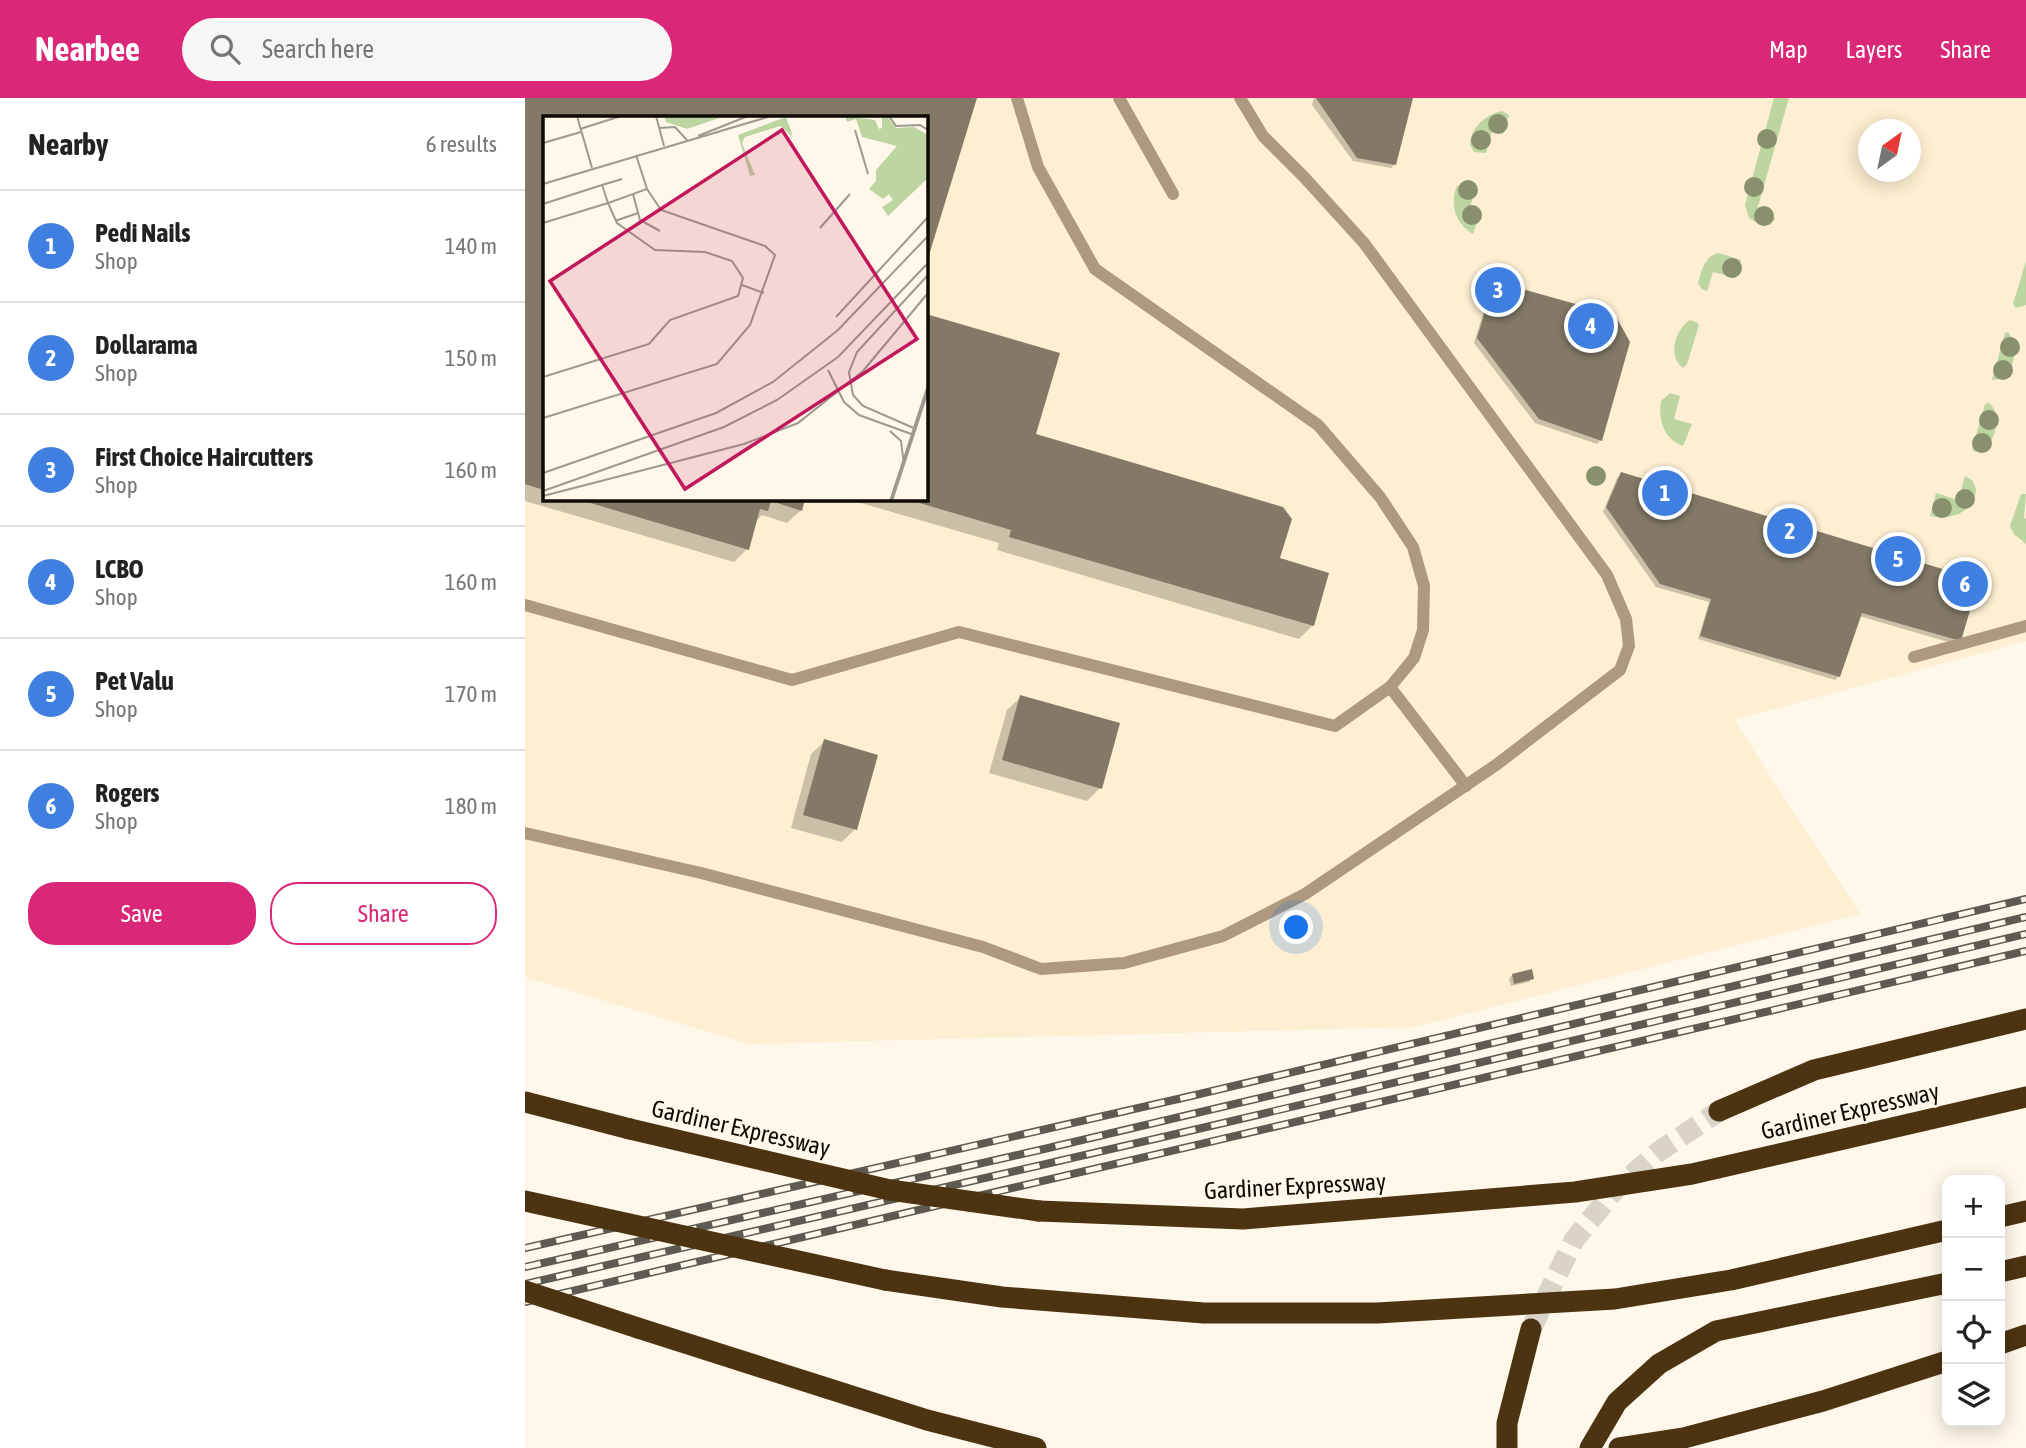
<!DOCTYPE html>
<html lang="en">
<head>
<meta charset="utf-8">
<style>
  body { margin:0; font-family:"Asap Condensed",sans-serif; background:#f6f6f6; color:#222 }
  .controls { position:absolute; right:21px; bottom:21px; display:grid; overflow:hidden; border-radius:14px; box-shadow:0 4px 18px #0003 }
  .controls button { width:63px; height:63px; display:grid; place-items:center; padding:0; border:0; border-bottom:2px solid #e0e0e0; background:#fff; color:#222; font:35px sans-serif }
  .compass { position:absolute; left:1333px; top:21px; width:63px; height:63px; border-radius:50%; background:#fff; box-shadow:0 4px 18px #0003; rotate:33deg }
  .you { position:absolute; left:772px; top:830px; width:24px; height:24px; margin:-18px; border:5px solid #fff; border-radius:50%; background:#1a73e8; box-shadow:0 0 0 10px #1a73e833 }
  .badge { display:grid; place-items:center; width:46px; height:46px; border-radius:50%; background:#db2777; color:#fff; font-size:23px; font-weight:700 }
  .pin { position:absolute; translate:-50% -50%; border:4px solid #fff; box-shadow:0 2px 7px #0006 }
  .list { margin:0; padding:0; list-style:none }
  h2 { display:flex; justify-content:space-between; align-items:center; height:91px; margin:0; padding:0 28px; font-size:30px }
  h2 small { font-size:23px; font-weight:400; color:#767676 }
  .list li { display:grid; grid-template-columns:46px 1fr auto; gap:21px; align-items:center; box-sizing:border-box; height:112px; padding:0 28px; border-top:2px solid #e0e0e0 }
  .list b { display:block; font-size:26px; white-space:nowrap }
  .list p { margin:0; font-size:23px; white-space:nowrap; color:#767676 }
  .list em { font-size:23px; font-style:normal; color:#767676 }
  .actions { display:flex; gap:14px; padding:21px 28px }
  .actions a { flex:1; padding:16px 0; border:2px solid #db2777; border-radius:28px; text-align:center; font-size:24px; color:#db2777 }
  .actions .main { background:#db2777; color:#fff }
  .icon { flex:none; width:38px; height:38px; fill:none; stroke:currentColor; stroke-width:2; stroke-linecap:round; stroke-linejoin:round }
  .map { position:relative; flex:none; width:1501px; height:1350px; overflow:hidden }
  header { display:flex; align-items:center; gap:42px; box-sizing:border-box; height:98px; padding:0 35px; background:#db2777; color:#fff }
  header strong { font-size:33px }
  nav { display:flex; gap:38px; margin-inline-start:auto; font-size:24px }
  .search { width:490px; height:63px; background:#f6f6f6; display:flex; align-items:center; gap:18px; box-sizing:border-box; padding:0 24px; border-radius:38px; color:#767676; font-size:26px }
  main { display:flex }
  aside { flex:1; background:#fff }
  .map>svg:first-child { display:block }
  .built { fill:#feefd2; fill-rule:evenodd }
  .green { fill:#bdd5a0 }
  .shadow { fill:#0003 }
  .building { fill:#837966 }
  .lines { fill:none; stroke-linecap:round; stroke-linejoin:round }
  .highway-tunnel { stroke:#dad4c8; stroke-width:21; stroke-dasharray:21 10; stroke-linecap:butt }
  .lane { stroke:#ae987e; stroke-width:12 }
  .highway { stroke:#4c3312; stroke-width:21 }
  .rail-casing { stroke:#5e5951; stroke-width:8 }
  .rail { stroke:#fef7ea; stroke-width:5; stroke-dasharray:16; stroke-linecap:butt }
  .highway-bridge { stroke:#4c3312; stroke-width:21 }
  .tree { fill:#89906e }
  .labels { text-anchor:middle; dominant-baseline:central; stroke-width:5; stroke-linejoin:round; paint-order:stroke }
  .street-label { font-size:24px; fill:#0e0b05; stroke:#fef7ea }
  .inset-road { fill:none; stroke:#9e998e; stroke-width:2 }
  .view { fill:#c2185b; fill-opacity:0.15; stroke:#c2185b; stroke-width:3.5 }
  .inset-edge { fill:none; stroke:#0e0b05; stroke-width:3.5 }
</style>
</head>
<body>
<header>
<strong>Nearbee</strong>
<div class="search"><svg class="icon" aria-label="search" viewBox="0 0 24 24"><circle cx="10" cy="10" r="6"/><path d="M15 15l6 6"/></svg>Search here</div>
<nav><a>Map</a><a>Layers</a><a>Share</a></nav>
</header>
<main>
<aside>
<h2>Nearby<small>6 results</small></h2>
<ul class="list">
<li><span class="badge" style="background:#3f7fe0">1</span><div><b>Pedi Nails</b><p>Shop</p></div><em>140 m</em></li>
<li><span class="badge" style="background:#3f7fe0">2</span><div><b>Dollarama</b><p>Shop</p></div><em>150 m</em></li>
<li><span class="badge" style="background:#3f7fe0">3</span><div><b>First Choice Haircutters</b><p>Shop</p></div><em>160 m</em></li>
<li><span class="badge" style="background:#3f7fe0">4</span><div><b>LCBO</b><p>Shop</p></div><em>160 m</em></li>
<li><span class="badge" style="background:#3f7fe0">5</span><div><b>Pet Valu</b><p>Shop</p></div><em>170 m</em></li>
<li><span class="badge" style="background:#3f7fe0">6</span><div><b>Rogers</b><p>Shop</p></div><em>180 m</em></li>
</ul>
<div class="actions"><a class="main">Save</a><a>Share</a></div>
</aside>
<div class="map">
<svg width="1501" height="1350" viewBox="0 0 1501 1350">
  <rect width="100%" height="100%" fill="#fef7ea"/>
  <path class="built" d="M0 0H1501V543L1209 622 1335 816 888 929 224 946 0 879ZM19 19H401V401H19ZM1344 32H1386V74H1344Z"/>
  <g class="green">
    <path d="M1249 0H1264L1232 112 1247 117 1250 121 1245 127H1236L1224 120 1220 107Z"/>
    <path d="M977 13 984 17 978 36 967 33 961 55 949 54 945 47C946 29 960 17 977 13Z"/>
    <path d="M946 84 951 88 945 110 956 113 948 136C931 126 924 107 932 88Z"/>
    <path d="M1194 155 1216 162 1211 180 1188 174 1182 193 1178 192 1173 186C1176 174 1180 157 1194 155Z"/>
    <path d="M1501 163V207L1491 210 1488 206Z"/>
    <path d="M1165 222 1171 224 1174 227 1162 266 1158 270C1142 258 1150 232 1165 222Z"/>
    <path d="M1483 234 1492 247 1486 272 1478 281 1467 282 1480 235Z"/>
    <path d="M1145 295 1155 298 1149 321 1167 326 1158 348C1139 341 1133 322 1136 303Z"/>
    <path d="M1464 305C1477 317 1472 333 1463 348L1450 354 1447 351 1460 306Z"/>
    <path d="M1440 378 1447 382 1451 391C1450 414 1426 423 1405 418L1411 395 1433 402Z"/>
    <path d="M1496 396H1501L1499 420 1501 421V446L1489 436 1485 428Z"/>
  </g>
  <g class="shadow">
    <path d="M0 0H450L401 165V19H19V401H279L276 412 262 425 237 417 229 425 222 451 209 464 0 403Z"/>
    <path d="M789 0H887L870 66 866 70 828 63 787 7Z"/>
    <path d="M970 185 1076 342 1072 346 1010 325 949 245 966 189Z"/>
    <path d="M401 217 532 256 509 338 753 461 788 527 774 541 472 452 474 445 322 401H401Z"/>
    <path d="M1096 376 1434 542 1430 546 1334 518 1314 578 1310 582 1173 541 1184 504 1131 489 1078 414 1092 380Z"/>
    <path d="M496 599 575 690 562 703 464 675 482 612Z"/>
    <path d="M300 643 330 731 317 744 266 730 286 656Z"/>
    <path d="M987 877 1007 880 1004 884 986 888 984 881Z"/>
  </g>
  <g class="building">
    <path d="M0 0H452L401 167V19H19V392L0 386Z"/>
    <path d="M791 0H888L871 67 832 60Z"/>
    <path d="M969 183 1090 217 1105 244 1077 343 1014 321 952 240Z"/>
    <path d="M401 216 535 255 511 336 758 409 767 421 755 460 804 475 789 528 484 439 486 432 381 401H401Z"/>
    <path d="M1096 374 1454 482 1436 543 1337 515 1315 579 1175 538 1186 501 1135 486 1081 409Z"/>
    <path d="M52 401H280L277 413 246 403 243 413 235 411 224 452Z"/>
    <path d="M495 597 595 625 577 691 477 662Z"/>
    <path d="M299 641 353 657 332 732 278 717Z"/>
    <path d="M1007 871 1009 881 989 886 987 876Z"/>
  </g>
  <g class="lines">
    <path class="highway-tunnel" d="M1006 1231 1049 1142 1089 1093 1133 1054 1194 1013"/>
    <g class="lane">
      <path d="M594 0 648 96"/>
      <path d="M0 507 267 582 434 534 810 628 865 589 889 560 898 532 899 488 888 449 855 399 793 327 570 171 513 69 492 0"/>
      <path d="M1389 559 1501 528"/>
      <path d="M865 589 941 688"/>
      <path d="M0 735 176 775 458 849 516 871 599 865 698 838 780 796 971 667 1095 572 1104 548 1101 521 1082 477 839 145 779 79 738 38 715 0"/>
    </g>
    <g class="highway">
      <path d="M0 1004 105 1031"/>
      <path d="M1194 1013 1289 972 1501 921"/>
      <path d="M514 1113 718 1121 1050 1094 1167 1076 1501 999"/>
      <path d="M1475 1119 1501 1113"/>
      <path d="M1475 1174 1501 1168"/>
      <path d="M360 1182 477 1199 679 1215H852L1090 1201 1206 1182 1422 1132"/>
      <path d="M113 1230 402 1322 511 1350"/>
      <path d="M1475 1246 1501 1237"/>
      <path d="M982 1350V1325L1006 1231"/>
      <path d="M1065 1350 1092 1304 1134 1266 1191 1233 1422 1185"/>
      <path d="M1094 1350 1159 1340 1298 1303 1422 1263"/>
    </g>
    <defs>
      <g id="rail">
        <path d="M0 1150 666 998 1501 801"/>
        <path d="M0 1169 519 1051 1501 819"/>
        <path d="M0 1186 677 1030 1501 836"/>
        <path d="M0 1204 1501 853"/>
      </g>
    </defs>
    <use href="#rail" class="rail-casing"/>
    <use href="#rail" class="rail"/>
    <g class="highway-bridge">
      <path d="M105 1031 365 1092 514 1113"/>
      <path d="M0 1103 360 1182"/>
      <path d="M0 1193 113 1230"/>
    </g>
  </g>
  <g class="tree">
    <circle cx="973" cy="26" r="10"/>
    <circle cx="1242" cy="41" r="10"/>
    <circle cx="956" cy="42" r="10"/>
    <circle cx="1229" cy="89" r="10"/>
    <circle cx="943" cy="92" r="10"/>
    <circle cx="947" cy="117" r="10"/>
    <circle cx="1239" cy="118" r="10"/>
    <circle cx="1207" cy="170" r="10"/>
    <circle cx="1485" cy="249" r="10"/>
    <circle cx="1478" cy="272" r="10"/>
    <circle cx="1464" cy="322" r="10"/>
    <circle cx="1457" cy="345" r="10"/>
    <circle cx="1071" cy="378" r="10"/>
    <circle cx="1440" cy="401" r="10"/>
    <circle cx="1417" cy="410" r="10"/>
  </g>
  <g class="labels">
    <g class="street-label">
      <text transform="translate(1325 1013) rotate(-13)">Gardiner Expressway</text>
      <text transform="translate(216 1030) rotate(13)">Gardiner Expressway</text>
      <text transform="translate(770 1088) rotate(-3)">Gardiner Expressway</text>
    </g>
  </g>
  <g transform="translate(18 18)">
    <rect width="385" height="385" fill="#fef7ea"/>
    <path d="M121 0H175L176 2 144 13 123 6ZM302 0 332 4 336 13 339 12V0H344L353 12 371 11 385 19V62L345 100 339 91 350 84 346 78 340 83 326 73 333 65V54L354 30 319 21 313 3 304 6ZM243 1 250 21 237 10 202 21 199 27 212 59 207 60 195 19Z" fill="#bdd5a0"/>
    <path class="inset-road" d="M34 0 49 52M113 0 121 30M346 0 353 10 377 9 385 14M116 12 132 11 144 24M37 13 78 0M312 14 325 58M155 20 205 0M0 27 38 16M0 68 228 0M90 78 97 104 117 115M0 88 59 69M72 105 95 97M0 107 65 87 59 69 79 63M277 112 307 78M199 169 221 177M293 201 385 101M285 254 301 286 316 299 371 319M0 261 106 228 127 204 195 180 200 162 189 145 162 136 112 134 74 107 65 87 104 73 93 39M0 302 174 248 207 209 232 139 222 130 118 94 104 73M373 313 320 290 310 279 306 256 314 236 385 159M347 315 358 325 361 349M0 357 173 297 230 266 295 214 385 120M0 375 181 311 234 284 295 241 385 147M0 380 201 328 255 307 320 255 385 177M347 385 385 269M349 385 385 275"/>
    <path class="view" d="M239 14 374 223 142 373 7 165Z"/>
    <rect width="385" height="385" class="inset-edge"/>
  </g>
</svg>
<div class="controls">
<button>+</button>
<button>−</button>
<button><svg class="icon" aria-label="locate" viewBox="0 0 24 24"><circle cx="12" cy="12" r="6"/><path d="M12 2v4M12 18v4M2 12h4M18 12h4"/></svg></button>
<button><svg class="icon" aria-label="layers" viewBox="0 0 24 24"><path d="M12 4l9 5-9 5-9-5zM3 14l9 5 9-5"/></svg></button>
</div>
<svg class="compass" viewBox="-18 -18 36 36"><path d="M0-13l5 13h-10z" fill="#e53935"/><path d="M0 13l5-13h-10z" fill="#767676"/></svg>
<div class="you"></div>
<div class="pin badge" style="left:1140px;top:395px;background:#3f7fe0">1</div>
<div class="pin badge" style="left:1265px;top:433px;background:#3f7fe0">2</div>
<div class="pin badge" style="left:973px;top:192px;background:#3f7fe0">3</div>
<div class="pin badge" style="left:1066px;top:228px;background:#3f7fe0">4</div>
<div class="pin badge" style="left:1373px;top:461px;background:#3f7fe0">5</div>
<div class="pin badge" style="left:1440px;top:486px;background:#3f7fe0">6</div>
</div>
</main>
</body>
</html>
